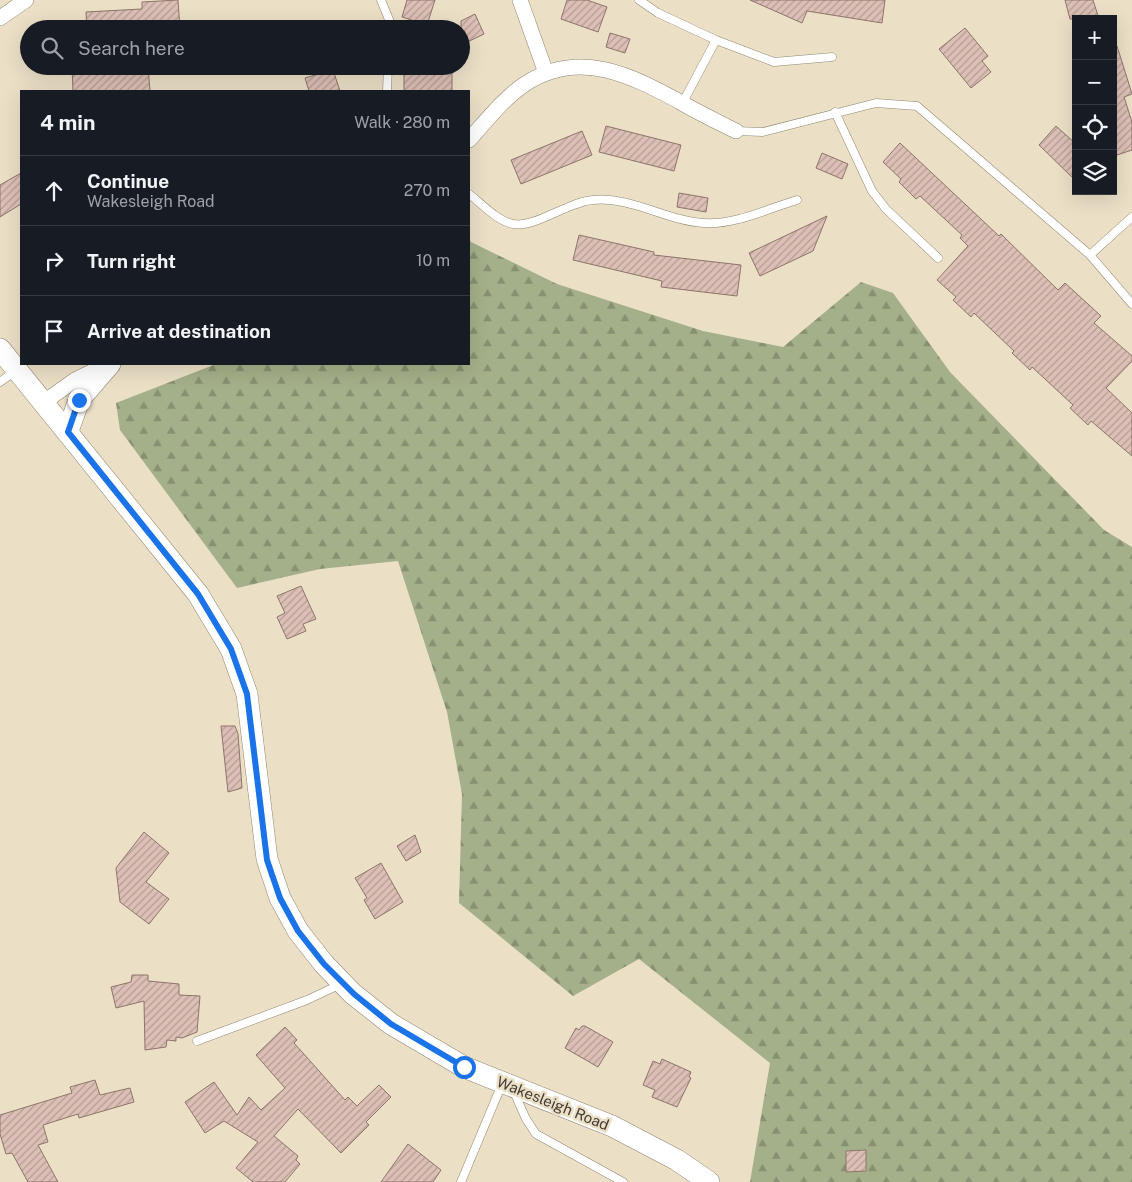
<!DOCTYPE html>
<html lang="en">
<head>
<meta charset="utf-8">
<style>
  body { margin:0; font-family:"Public Sans",sans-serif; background:#242831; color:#f1f3f6 }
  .controls { position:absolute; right:15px; top:15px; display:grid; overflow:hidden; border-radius:0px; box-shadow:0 5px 20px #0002 }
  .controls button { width:45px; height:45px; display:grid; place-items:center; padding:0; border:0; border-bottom:1px solid #363941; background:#171b24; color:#f1f3f6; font:25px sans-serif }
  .stop { position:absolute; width:15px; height:15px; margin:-11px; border:4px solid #1a73e8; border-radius:50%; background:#fff }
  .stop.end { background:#1a73e8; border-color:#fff; box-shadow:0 1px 5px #0008 }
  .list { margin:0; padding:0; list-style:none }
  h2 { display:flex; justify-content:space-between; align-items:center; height:65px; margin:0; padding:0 20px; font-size:21px }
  h2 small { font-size:16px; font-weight:400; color:#9ea1a6 }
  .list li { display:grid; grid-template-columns:32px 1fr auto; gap:15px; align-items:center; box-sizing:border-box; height:70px; padding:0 20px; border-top:1px solid #363941 }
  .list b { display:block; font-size:19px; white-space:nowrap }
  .list p { margin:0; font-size:16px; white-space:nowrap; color:#9ea1a6 }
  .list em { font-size:16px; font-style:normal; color:#9ea1a6 }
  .icon { flex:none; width:28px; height:28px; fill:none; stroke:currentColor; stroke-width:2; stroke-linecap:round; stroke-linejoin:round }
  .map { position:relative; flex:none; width:1132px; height:1182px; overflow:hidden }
  .search { position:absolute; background:#171b24; box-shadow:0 5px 20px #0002; left:20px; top:20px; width:450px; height:55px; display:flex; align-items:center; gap:12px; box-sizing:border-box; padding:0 18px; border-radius:28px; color:#9ea1a6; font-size:19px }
  .panel { position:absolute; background:#171b24; box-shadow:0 5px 20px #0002; left:20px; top:90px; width:450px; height:275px; border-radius:0px }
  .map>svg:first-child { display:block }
  .forest { fill:url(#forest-firs) }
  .building { fill:url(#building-hatch); stroke:#8d746b }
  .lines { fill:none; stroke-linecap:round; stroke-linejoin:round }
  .lane-casing { stroke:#928670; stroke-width:9 }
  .street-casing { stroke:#928670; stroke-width:16 }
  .secondary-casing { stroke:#928670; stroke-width:22 }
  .lane { stroke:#fff; stroke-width:8 }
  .street { stroke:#fff; stroke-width:15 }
  .secondary { stroke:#fff; stroke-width:21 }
  .route { stroke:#1a73e8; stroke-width:6 }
  .labels { text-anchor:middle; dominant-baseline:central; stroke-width:5; stroke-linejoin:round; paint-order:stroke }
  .street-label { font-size:15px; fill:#413c33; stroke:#ebdfc6 }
</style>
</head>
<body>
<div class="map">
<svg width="1132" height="1182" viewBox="0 0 1132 1182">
  <defs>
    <pattern id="forest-firs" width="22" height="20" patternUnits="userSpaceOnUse" patternTransform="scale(1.25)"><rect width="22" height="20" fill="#a4b089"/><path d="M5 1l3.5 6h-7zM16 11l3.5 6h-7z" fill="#879071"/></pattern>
    <pattern id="building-hatch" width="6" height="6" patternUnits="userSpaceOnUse" patternTransform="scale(1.25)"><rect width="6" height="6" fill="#dcc0b6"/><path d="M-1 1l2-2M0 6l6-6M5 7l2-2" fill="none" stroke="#b49d95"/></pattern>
  </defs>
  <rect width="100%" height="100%" fill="#ebdfc6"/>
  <path class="forest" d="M469 239 471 242 557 284 703 331 783 347 861 282 893 293 950 372 1104 530 1132 547V1182H750L770 1063 639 959 573 996 459 903 462 794 447 712 398 561 320 569 237 588 120 430 116 403 216 364H469Z"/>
  <g class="building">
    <path d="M178 0 180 29H87L86 12 142 9V2Z"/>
    <path d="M407 0H435L427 25 402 17Z"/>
    <path d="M567 0H587L607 7 598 32 561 19Z"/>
    <path d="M750 0H885L882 23 807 11 802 23Z"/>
    <path d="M1065 0H1093L1099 19H1070Z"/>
    <path d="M475 14 484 34 461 45V21Z"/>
    <path d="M965 28 988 56 982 61 991 72 971 88 939 49Z"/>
    <path d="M610 33 630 39 625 53 606 47Z"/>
    <path d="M1113 46H1117L1132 94 1124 97 1132 122V150L1117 155 1113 143Z"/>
    <path d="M72 66H148L150 91H73Z"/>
    <path d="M333 70 340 91H309L305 78Z"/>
    <path d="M404 71 452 72V91H404Z"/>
    <path d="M606 126 681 145 674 171 599 152Z"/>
    <path d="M1056 126 1076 144V181L1039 145Z"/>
    <path d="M582 131 592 155 521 184 511 160Z"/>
    <path d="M900 143 999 236 1001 234 1058 290 1065 283 1101 316 1094 323 1132 356V361L1106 388 1132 413V456L1091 421 1088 425 1070 408 1073 405 1032 367 1030 370 1012 353 1014 351 974 313 971 317 953 300 956 297 937 280 968 246 960 238 962 235 920 196 916 199 899 182 901 179 883 162Z"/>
    <path d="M822 153 848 164 842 179 816 168Z"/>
    <path d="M21 173V204L0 217V185Z"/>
    <path d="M679 193 708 198 706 212 677 207Z"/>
    <path d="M827 216 813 251 760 276 749 253Z"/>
    <path d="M579 235 654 252V255L741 265 737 296 661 287 662 281 573 260Z"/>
    <path d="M301 586 316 619 303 624 306 631 287 639 277 617 285 613 277 596Z"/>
    <path d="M221 726H235L238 734 242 788 228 792Z"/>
    <path d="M144 832 169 853 146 882 169 899 149 924 120 902 116 868Z"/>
    <path d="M415 835 421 852 406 861 397 846Z"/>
    <path d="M381 863 403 902 375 919 364 900 367 898 355 878Z"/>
    <path d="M132 975H148V981L179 984V995L200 996 197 1032 182 1038 176 1037V1041L167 1040 166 1047 145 1050 144 1001 116 1008 111 987 131 982Z"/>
    <path d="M582 1026H585L613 1042 598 1067 565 1048 576 1028 579 1030Z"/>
    <path d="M285 1027 297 1040 294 1043 345 1100 348 1097 357 1106 379 1085 391 1097 366 1122 369 1125 341 1153 298 1109 274 1136 298 1156 296 1160 300 1164 285 1182H253L236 1168 258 1142 224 1121 205 1133 185 1102 214 1082 237 1115 249 1097 261 1110 285 1088 256 1055Z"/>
    <path d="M662 1059 691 1072 689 1077 691 1078 677 1107 652 1097 655 1090 643 1085 653 1061 660 1064Z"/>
    <path d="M95 1080 100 1095 130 1088 134 1102 79 1118 78 1114 43 1125 48 1142 38 1145 58 1182H28L12 1153 6 1154 0 1134V1115L72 1093 70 1087Z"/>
    <path d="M408 1144 441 1170 433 1182H381Z"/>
    <path d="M866 1150V1171L846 1172V1151Z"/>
  </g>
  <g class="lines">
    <defs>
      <g id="lane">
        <path d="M381 0 390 22 389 29"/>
        <path d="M639 0 658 13 716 40 774 62 832 57"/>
        <path d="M387 91 388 66"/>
        <path d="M682 104 716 40"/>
        <path d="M835 112 872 191 886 209 938 258"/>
        <path d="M736 131 763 132 876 103 917 106 1090 255 1132 304"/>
        <path d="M469 194C481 203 497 221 513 224 536 228 567 202 593 200 631 196 667 221 704 223 735 225 767 209 797 200"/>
        <path d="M1090 255 1132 217"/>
        <path d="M0 382 15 371"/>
        <path d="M197 1041 307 1000 341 984"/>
        <path d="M514 1092 526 1119 536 1134 623 1182"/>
        <path d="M461 1182 502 1084"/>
      </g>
      <g id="street">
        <path d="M520 0 546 73"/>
        <path d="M0 18 26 0"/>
        <path d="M469 140C486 121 504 98 525 84 580 48 632 76 682 103 699 113 718 122 736 131"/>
        <path d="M44 402 75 380 108 364"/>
      </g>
      <g id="secondary">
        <path d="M0 349 198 594 231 649 247 694 267 859 280 898 298 931 324 964 353 994 391 1024 464 1067 612 1126 677 1160 709 1182"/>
        <path d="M68 431 79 400 110 364"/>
      </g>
    </defs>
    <use href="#lane" class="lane-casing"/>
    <use href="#street" class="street-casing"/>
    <use href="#secondary" class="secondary-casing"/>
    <use href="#lane" class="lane"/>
    <use href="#street" class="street"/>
    <use href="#secondary" class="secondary"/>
  </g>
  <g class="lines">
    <path class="route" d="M79 400 68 432 198 594 231 649 247 694 267 860 280 898 298 931 324 964 354 994 391 1024 464 1067"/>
  </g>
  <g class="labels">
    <g class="street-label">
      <text transform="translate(553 1103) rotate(22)">Wakesleigh Road</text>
    </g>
  </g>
</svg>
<div class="controls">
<button>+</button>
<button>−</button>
<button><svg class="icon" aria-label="locate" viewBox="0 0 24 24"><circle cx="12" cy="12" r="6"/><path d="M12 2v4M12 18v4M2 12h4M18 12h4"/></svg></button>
<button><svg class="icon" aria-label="layers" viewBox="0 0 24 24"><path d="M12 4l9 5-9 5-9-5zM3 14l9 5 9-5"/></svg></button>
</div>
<div class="stop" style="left:464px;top:1067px"></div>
<div class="stop end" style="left:79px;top:400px"></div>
<div class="search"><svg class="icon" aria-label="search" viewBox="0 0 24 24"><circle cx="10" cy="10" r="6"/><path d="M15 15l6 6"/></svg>Search here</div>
<section class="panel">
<h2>4 min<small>Walk · 280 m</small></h2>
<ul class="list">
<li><svg class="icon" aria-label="ahead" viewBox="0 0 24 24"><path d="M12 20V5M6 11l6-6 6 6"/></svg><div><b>Continue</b><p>Wakesleigh Road</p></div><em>270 m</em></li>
<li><svg class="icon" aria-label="right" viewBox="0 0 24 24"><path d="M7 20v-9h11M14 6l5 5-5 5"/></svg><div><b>Turn right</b></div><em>10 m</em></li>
<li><svg class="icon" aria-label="arrive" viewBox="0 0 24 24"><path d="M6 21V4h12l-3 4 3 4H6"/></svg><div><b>Arrive at destination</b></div></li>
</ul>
</section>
</div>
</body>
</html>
